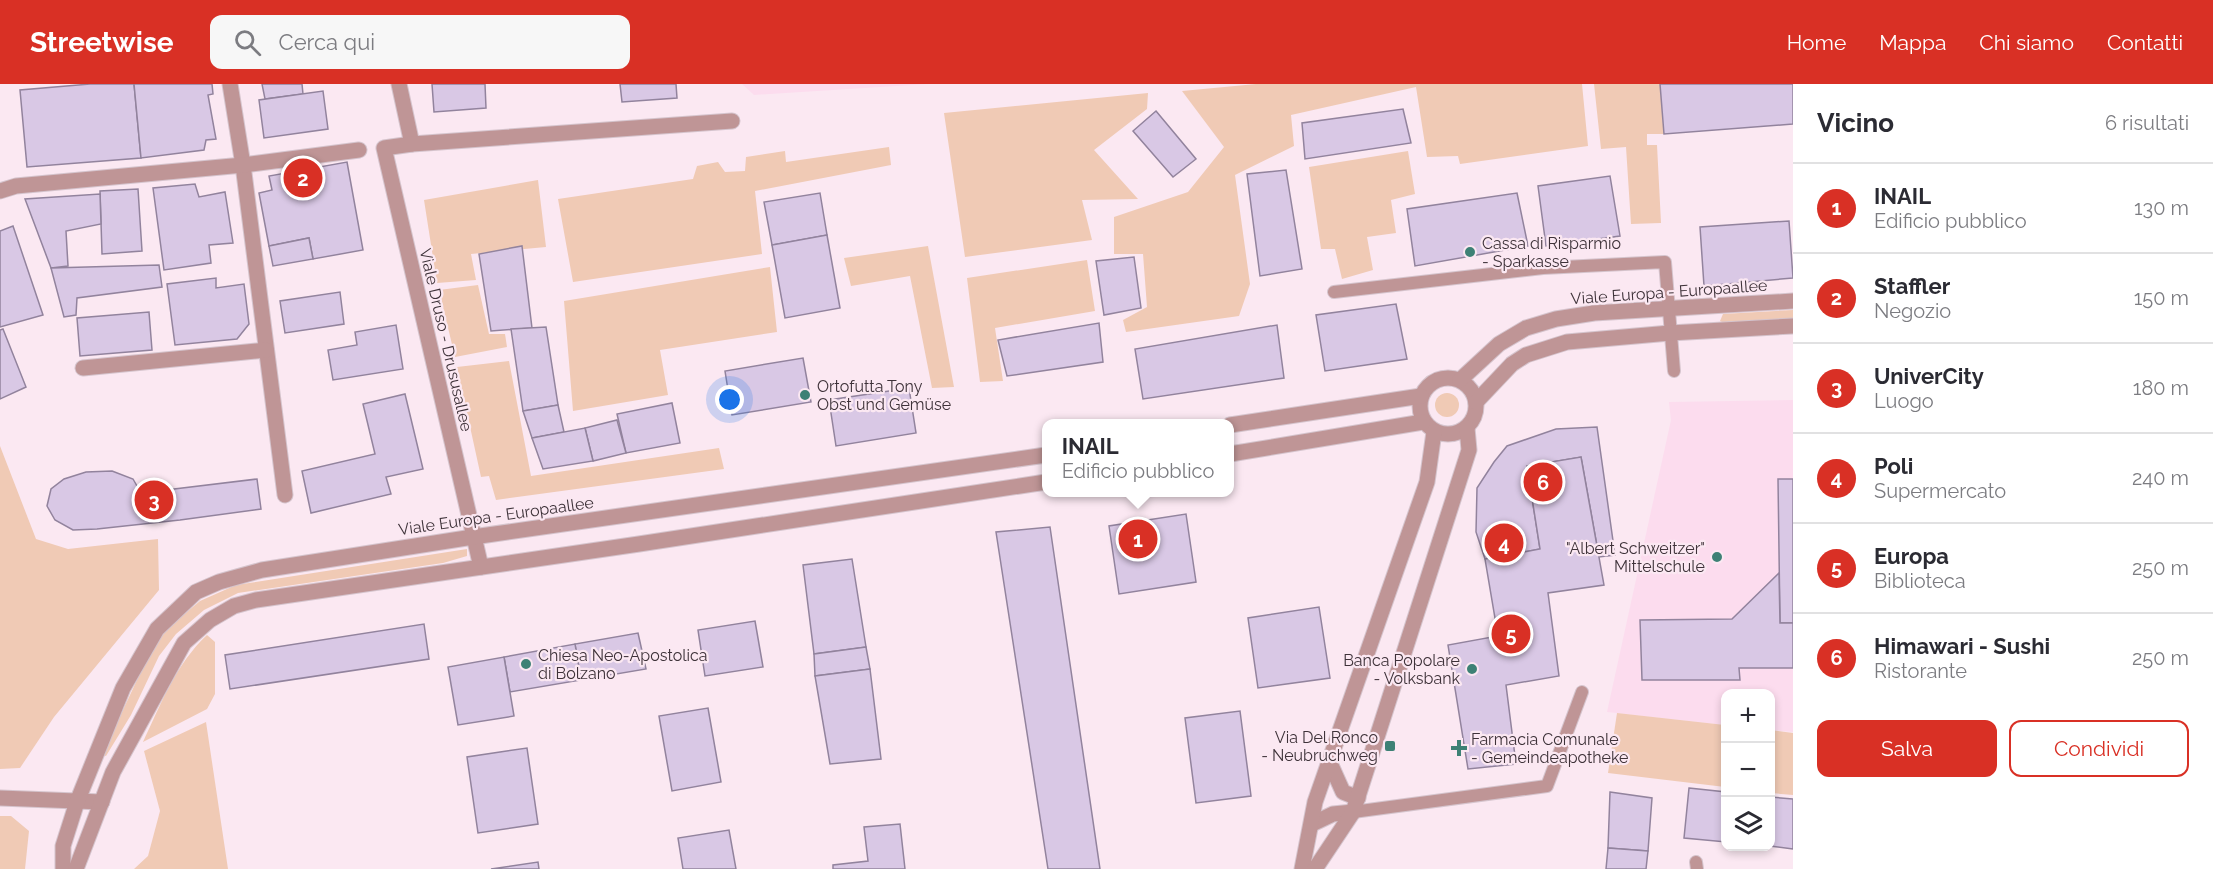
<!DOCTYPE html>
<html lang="it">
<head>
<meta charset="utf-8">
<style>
  body { margin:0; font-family:Raleway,sans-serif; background:#f7f7f7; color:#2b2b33 }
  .controls { position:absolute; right:18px; bottom:18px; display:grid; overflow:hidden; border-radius:12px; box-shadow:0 3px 9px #0003 }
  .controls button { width:54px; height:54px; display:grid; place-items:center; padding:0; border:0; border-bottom:2px solid #e1e1e2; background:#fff; color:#2b2b33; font:30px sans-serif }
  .you { position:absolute; left:730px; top:316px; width:21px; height:21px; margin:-15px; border:4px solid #fff; border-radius:50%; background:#1a73e8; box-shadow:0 0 0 9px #1a73e833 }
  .badge { display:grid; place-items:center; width:39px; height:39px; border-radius:50%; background:#d93025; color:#fff; font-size:20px; font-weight:700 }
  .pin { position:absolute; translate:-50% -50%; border:3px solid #fff; box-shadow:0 2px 6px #0006 }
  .popup { position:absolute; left:1042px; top:335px; width:192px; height:78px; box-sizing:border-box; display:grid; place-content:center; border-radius:12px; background:#fff; filter:drop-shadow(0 2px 4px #0005); font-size:20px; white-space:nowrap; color:#7c7c81 }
  .popup b { font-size:22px; color:#2b2b33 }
  .popup::after { content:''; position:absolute; left:50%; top:100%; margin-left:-12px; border:12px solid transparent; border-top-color:#fff }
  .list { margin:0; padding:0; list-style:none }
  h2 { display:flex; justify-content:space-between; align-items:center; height:78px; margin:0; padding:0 24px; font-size:26px }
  h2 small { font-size:20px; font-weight:400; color:#7c7c81 }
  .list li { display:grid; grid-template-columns:39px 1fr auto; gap:18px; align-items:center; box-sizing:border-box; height:90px; padding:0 24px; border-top:2px solid #e1e1e2 }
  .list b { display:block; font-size:22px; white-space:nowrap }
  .list p { margin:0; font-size:20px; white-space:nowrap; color:#7c7c81 }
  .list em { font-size:20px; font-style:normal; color:#7c7c81 }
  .actions { display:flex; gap:12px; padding:18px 24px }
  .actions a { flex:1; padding:14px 0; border:2px solid #d93025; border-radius:12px; text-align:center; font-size:21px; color:#d93025 }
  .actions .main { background:#d93025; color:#fff }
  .icon { flex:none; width:33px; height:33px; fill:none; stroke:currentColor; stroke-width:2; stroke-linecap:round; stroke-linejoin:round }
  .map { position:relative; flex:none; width:1793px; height:785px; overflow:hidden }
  header { display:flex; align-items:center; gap:36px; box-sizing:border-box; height:84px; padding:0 30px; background:#d93025; color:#fff }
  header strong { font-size:28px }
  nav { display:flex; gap:33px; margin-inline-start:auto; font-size:21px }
  .search { width:420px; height:54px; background:#f7f7f7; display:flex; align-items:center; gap:15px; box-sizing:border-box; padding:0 21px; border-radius:12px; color:#7c7c81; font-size:22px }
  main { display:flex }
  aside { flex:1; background:#fff }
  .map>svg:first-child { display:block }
  .built { fill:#fcdcee }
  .green { fill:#f0cab5 }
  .building { fill:#d9c8e5; stroke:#92839d; stroke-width:1.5 }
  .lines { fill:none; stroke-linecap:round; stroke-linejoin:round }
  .lane-casing { stroke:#d5c4cd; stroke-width:14 }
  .street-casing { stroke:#d5c4cd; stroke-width:17 }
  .lane { stroke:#bf9596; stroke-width:12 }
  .street { stroke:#bf9596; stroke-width:15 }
  .poi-dot { fill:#3d8175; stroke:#fbe8f2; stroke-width:2 }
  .labels { text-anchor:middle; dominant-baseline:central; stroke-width:4.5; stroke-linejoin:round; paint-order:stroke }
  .poi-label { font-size:16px; fill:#3e3239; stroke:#fbe8f2; text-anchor:start }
  .street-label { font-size:16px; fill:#3e3239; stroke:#fbe8f2 }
</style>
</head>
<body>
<header>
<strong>Streetwise</strong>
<div class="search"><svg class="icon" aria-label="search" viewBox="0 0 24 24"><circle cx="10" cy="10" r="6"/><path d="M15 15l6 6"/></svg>Cerca qui</div>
<nav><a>Home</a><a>Mappa</a><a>Chi siamo</a><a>Contatti</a></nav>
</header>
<main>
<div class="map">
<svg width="1793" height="785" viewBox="0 0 1793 785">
  <rect width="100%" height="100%" fill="#fbe8f2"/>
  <g class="built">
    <path d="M742 0H928L754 11Z"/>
    <path d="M1793 316V648L1771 646 1770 610H1726L1725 641 1607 628 1671 336 1669 318Z"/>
  </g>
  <g class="green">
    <path d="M1256 0H1582L1588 62 1460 80 1458 72 1427 73 1416 3 1291 31 1294 62 1235 91 1250 200 1239 232 1126 248 1123 236 1147 223 1143 170H1114V133L1188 108 1224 63 1182 7Z"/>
    <path d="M1594 0H1660L1664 50H1647V61H1657L1661 139 1631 140 1626 63 1601 65Z"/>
    <path d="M1148 9 1147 25 1094 66 1138 115 1082 116 1092 156 965 173 944 29Z"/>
    <path d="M889 63 891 81 755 107 762 170 573 198 558 115 693 95 697 82 718 78 725 88 745 87 746 73 785 67 786 78Z"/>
    <path d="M1408 67 1415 110 1391 116 1396 149 1367 153 1373 186 1342 195 1335 165H1321L1309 83Z"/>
    <path d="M538 96 546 163 471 170 476 196 437 199 424 116Z"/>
    <path d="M928 162 954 303 932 304 910 192 851 202 844 174Z"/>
    <path d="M1087 176 1095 227 995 244 1003 297 980 298 967 194Z"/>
    <path d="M770 183 777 248 660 266 668 311 573 327 564 217Z"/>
    <path d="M478 201 489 250H505L507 263 455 273 439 206Z"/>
    <path d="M1793 226V236L1724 239 1720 237 1723 230Z"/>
    <path d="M509 277 531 392 719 364 724 385 496 416 489 392 481 393 457 283Z"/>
    <circle cx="1447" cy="321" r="12"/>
    <path d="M0 362 36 455 68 465 158 455 159 506 54 633 20 684 0 685Z"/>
    <path d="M467 465V472L443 479 238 509 204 526 176 550 159 572 131 631 106 672 102 671 151 566 169 543 200 517 236 501Z"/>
    <path d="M207 551 215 558V610L207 625 143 658C161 620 176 580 207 551Z"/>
    <path d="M1617 629 1725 641V703L1608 689Z"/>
    <path d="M206 638 228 785H134L148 772 160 727 144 667Z"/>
    <path d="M1771 646 1793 649V711L1771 709Z"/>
    <path d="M0 732H11L29 747 25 785H0Z"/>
  </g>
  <g class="building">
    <path d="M90 0H134L141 74 27 83 20 6Z"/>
    <path d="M134 0H212L213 10 208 11 216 55 206 56 204 66 141 74Z"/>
    <path d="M262 0H302L303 10 265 15Z"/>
    <path d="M432 0H485L486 24 434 28Z"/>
    <path d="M620 0H676L677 14 622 18Z"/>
    <path d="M1660 0H1793V40L1664 50Z"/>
    <path d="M323 7 328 45 264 54 259 16Z"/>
    <path d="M1403 25 1411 59 1305 75 1302 39Z"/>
    <path d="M1156 27 1196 75 1173 93 1133 47Z"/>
    <path d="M347 78 363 166 313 175 309 154 269 162 259 109 272 106 269 92Z"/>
    <path d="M1286 86 1302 185 1260 192 1247 90Z"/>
    <path d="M1610 92 1620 152 1546 162 1538 102Z"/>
    <path d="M195 100 199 113 225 108 233 159 209 161 211 179 164 186 153 104Z"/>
    <path d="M138 105 142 167 102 170 100 107Z"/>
    <path d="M820 109 827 151 772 161 764 118Z"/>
    <path d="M1517 109 1528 162 1415 182 1407 125Z"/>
    <path d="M100 110 101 140 66 147 68 182 51 184 25 115Z"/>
    <path d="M1789 137 1793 194 1704 202 1700 143Z"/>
    <path d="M13 142 43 231 0 243V147Z"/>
    <path d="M827 151 840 224 785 234 772 161Z"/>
    <path d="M309 154 313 175 273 182 269 162Z"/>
    <path d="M522 162 532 244 491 247 479 170Z"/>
    <path d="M1134 173 1141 224 1104 231 1096 177Z"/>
    <path d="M159 181 162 203 77 214 76 231 64 233 51 184Z"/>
    <path d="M216 194V204L244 200 249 240 237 255 175 261 167 200Z"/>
    <path d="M340 208 344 240 285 249 280 217Z"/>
    <path d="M1396 220 1407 275 1325 287 1316 231Z"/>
    <path d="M149 228 152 266 80 272 77 234Z"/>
    <path d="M1099 239 1103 278 1007 292 998 256Z"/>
    <path d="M396 241 403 285 333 296 328 266 357 261 355 248Z"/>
    <path d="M1277 241 1284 294 1143 315 1135 265Z"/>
    <path d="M546 243 558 321 523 327 511 245Z"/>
    <path d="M3 245 26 303 0 315V246Z"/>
    <path d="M803 274 811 318 732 331 725 287Z"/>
    <path d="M909 304 916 349 836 362 829 316Z"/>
    <path d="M405 310 423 385 386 393 391 410 311 429 302 387 375 370 363 320Z"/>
    <path d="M672 319 680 359 626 369 617 330Z"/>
    <path d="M558 321 564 348 532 354 523 327Z"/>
    <path d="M617 336 626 369 593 377 585 344Z"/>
    <path d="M1597 343 1615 471 1599 473 1581 373 1527 382 1540 465 1485 475 1476 448 1477 404 1494 378 1507 362 1556 345Z"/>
    <path d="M585 344 593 377 543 385 532 354Z"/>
    <path d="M1581 373 1604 501 1548 509 1559 592 1506 601 1516 680 1468 685 1448 561 1498 552 1485 475 1540 465 1527 382Z"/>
    <path d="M112 387 133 395 141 409 257 395 261 425 180 436 97 445 73 446 55 436 47 422 51 405 64 395 86 388Z"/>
    <path d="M1778 395H1793V539H1780Z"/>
    <path d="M1186 430 1196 498 1119 510 1109 442Z"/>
    <path d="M1050 443 1100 785H1048L996 448Z"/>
    <path d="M852 475 866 563 814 570 803 481Z"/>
    <path d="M1779 489 1780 539H1793V584H1739L1740 596H1642L1640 536 1732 535Z"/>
    <path d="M1319 523 1330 594 1258 604 1248 534Z"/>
    <path d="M755 537 763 583 705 592 698 546Z"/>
    <path d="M424 540 429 575 230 605 225 571Z"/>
    <path d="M638 549 646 585 581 596 575 560Z"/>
    <path d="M575 560 581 596 510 608 504 573Z"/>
    <path d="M866 563 870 585 815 592 814 570Z"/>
    <path d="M504 573 514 632 458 641 448 583Z"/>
    <path d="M870 585 881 675 830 680 815 592Z"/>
    <path d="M708 624 721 698 672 707 659 632Z"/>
    <path d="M1240 627 1251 712 1196 719 1185 634Z"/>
    <path d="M527 664 538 740 478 749 467 673Z"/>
    <path d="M1689 704 1726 708V758L1684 754Z"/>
    <path d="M1610 708 1652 714 1648 767 1608 764Z"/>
    <path d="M1770 713 1793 715V765L1770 762Z"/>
    <path d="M900 740 905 785H833V781L868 777 864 743Z"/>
    <path d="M729 746 736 785H683L678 754Z"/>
    <path d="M1608 764 1648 767 1646 785H1606Z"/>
    <path d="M538 778 539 785H491Z"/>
  </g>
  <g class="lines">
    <defs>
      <g id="lane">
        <path d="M1334 208 1543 184 1665 178 1674 287"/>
        <path d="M1353 728 1547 702 1582 608"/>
        <path d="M1696 778 1697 785"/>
      </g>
      <g id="street">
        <path d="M230 0 243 81 285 411"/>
        <path d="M399 0 412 60"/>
        <path d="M0 107 16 102 243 81 359 66"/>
        <path d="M83 284 266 266"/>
        <circle cx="1448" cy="322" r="28"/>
        <path d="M1460 296 1499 260 1526 244 1556 235 1594 229 1793 217"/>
        <path d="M1476 318 1512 280 1526 271 1567 258 1670 249 1793 242"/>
        <path d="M1230 341 1421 312"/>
        <path d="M1230 370 1423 338"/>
        <path d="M481 483 384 64 412 60 732 37"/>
        <path d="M1330 679 1343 708 1358 714"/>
        <path d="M0 714 102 718"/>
        <path d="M1312 740 1333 730 1353 728"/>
        <path d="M63 785V762L77 718 123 604 157 545 196 508 219 498 262 486 473 453 1046 371"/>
        <path d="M76 785 113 688 184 559 210 536 234 522 256 516 639 460 1046 398"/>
        <path d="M1302 785 1315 718 1427 398 1434 348"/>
        <path d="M1315 785 1353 728 1469 366 1467 344"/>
      </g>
    </defs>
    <use href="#lane" class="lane-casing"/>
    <use href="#street" class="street-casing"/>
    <use href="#lane" class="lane"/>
    <use href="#street" class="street"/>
  </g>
  <g class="poi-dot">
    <circle cx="1470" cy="168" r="6"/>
    <circle cx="805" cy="311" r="6"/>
    <circle cx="1717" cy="473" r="6"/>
    <circle cx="526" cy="580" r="6"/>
    <circle cx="1472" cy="585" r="6"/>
    <rect x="1384" y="656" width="12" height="12" rx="3"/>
    <path d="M1456 655h6v6h6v6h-6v6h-6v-6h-6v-6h6z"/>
  </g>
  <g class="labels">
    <g class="poi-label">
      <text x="1482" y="159">Cassa di Risparmio<tspan x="1482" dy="18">- Sparkasse</tspan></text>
      <text x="817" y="302">Ortofutta Tony<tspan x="817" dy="18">Obst und Gemüse</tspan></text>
      <text x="1705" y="464" text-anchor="end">"Albert Schweitzer"<tspan x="1705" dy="18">Mittelschule</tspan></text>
      <text x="538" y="571">Chiesa Neo-Apostolica<tspan x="538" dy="18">di Bolzano</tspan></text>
      <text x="1460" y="576" text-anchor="end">Banca Popolare<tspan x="1460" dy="18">- Volksbank</tspan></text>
      <text x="1378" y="653" text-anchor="end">Via Del Ronco<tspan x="1378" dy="18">- Neubruchweg</tspan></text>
      <text x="1471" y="655">Farmacia Comunale<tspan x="1471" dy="18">- Gemeindeapotheke</tspan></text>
    </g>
    <g class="street-label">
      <text transform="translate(1669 208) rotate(-4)">Viale Europa - Europaallee</text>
      <text transform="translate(446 256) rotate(77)">Viale Druso - Drususallee</text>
      <text transform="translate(496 432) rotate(-8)">Viale Europa - Europaallee</text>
    </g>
  </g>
</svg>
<div class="controls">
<button>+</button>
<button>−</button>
<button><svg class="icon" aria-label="layers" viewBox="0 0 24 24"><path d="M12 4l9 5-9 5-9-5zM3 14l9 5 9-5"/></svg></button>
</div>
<div class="you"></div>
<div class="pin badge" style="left:1138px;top:455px">1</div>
<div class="popup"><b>INAIL</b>Edificio pubblico</div>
<div class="pin badge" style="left:303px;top:94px">2</div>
<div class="pin badge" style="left:154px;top:416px">3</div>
<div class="pin badge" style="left:1504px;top:459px">4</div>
<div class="pin badge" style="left:1511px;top:550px">5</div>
<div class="pin badge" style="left:1543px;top:398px">6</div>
</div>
<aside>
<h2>Vicino<small>6 risultati</small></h2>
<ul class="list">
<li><span class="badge">1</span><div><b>INAIL</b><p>Edificio pubblico</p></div><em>130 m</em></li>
<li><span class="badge">2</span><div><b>Staffler</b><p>Negozio</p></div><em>150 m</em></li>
<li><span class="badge">3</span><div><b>UniverCity</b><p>Luogo</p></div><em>180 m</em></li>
<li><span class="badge">4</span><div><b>Poli</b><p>Supermercato</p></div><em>240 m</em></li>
<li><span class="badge">5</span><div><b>Europa</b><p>Biblioteca</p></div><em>250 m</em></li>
<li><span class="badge">6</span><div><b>Himawari - Sushi</b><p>Ristorante</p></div><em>250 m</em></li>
</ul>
<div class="actions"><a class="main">Salva</a><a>Condividi</a></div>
</aside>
</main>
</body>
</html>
